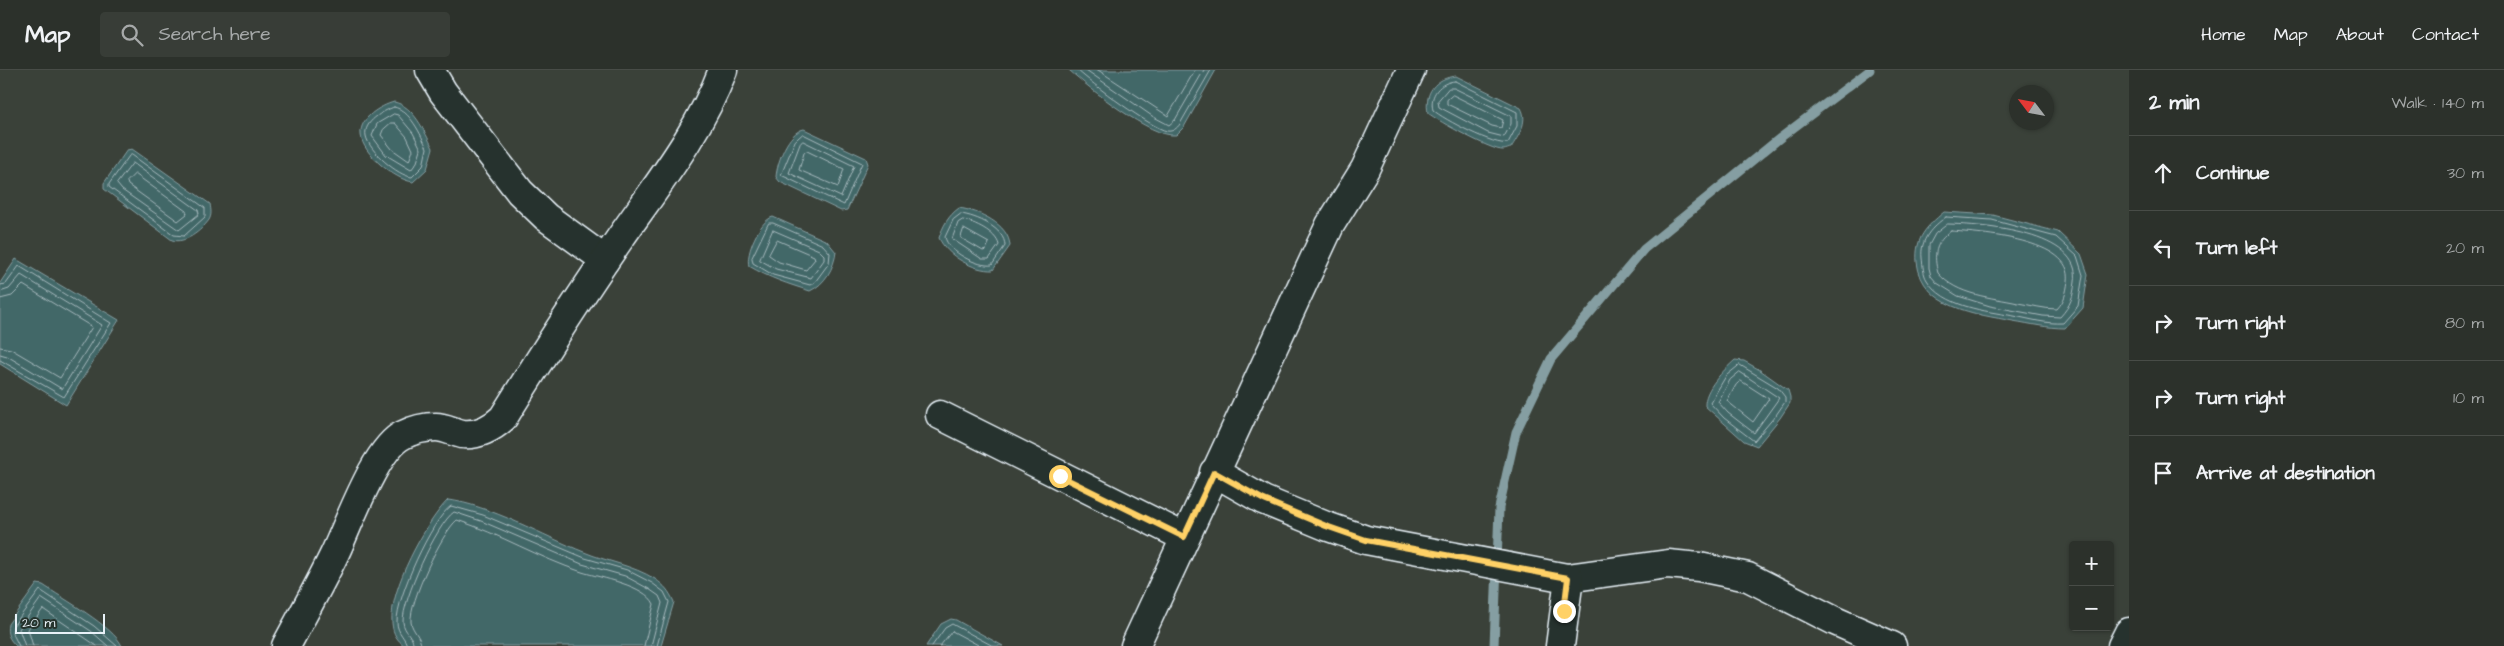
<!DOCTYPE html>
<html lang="en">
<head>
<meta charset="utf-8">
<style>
  body { margin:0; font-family:"Architects Daughter",sans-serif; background:#383d37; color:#f1f3f6 }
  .controls { position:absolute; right:15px; bottom:15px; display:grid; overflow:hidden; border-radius:5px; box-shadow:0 1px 4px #0004 }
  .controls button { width:45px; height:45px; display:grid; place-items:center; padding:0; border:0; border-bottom:1px solid #484c47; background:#2c312b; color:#f1f3f6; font:25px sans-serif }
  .compass { position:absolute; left:2009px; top:15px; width:45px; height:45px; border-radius:50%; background:#2c312b; box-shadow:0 1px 4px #0004; rotate:302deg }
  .scale { position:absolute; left:15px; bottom:12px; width:90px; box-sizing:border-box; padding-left:5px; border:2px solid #e8f1f8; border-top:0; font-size:14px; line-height:18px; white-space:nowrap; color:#e8f1f8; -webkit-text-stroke:4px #26332d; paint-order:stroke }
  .stop { position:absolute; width:15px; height:15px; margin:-11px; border:4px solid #ffd166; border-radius:50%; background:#fff }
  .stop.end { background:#ffd166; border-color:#fff; box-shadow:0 1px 5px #0008 }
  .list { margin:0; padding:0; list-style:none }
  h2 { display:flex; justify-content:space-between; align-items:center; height:65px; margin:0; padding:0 20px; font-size:21px }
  h2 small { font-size:16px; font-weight:400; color:#a6a9a9 }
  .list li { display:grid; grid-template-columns:32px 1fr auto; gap:15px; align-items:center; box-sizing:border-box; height:75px; padding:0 20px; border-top:1px solid #484c47 }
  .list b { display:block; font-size:19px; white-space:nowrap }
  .list em { font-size:16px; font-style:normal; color:#a6a9a9 }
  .icon { flex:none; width:28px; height:28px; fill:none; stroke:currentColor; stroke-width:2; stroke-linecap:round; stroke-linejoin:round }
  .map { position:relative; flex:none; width:2129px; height:576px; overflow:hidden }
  header { display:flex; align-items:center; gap:30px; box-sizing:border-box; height:70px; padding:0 25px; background:#2c312b; border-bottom:1px solid #484c47 }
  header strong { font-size:24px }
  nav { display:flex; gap:28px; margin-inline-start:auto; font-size:18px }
  .search { width:350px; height:45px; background:#383d37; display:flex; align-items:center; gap:12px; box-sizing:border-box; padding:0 18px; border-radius:5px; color:#a6a9a9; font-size:19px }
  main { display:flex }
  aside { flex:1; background:#2c312b }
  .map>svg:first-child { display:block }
  .water { fill:#436768; stroke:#859ea2 }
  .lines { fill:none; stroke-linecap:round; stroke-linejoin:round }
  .shore { stroke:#a6babe; stroke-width:1 }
  .stream { stroke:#859ea2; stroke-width:9 }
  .minor-casing { stroke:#e8f1f8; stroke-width:31 }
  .minor { stroke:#26332d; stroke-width:28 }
  .route { stroke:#ffd166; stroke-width:6 }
</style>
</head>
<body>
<header>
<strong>Map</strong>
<div class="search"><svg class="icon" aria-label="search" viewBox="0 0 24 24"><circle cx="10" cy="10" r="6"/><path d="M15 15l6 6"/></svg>Search here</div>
<nav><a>Home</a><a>Map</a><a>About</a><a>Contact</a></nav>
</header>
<main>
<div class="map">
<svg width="2129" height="576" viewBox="0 0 2129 576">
  <rect width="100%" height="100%" fill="#3a4139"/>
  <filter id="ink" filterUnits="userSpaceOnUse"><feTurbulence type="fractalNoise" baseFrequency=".02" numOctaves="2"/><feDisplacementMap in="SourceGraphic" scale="10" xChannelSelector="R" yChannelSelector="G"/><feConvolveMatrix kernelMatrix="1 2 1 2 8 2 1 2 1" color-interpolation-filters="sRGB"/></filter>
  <g filter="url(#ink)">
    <g class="water">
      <path d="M1069 0H1216L1184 57 1176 65C1151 68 1089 18 1069 0Z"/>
      <path d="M1456 6 1521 38C1529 52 1518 66 1511 78 1509 78 1506 80 1503 80 1492 81 1438 51 1428 43 1424 23 1435 8 1456 6Z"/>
      <path d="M394 32C414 36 424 61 433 78L427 99 413 112C396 110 362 84 361 65 359 48 380 36 394 32Z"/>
      <path d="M804 59 866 88 868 94 847 140 841 141 780 112 776 107C777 92 788 62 804 59Z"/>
      <path d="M132 79 210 134C211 140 212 145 209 150 201 161 185 174 172 170L104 119V113L127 80Z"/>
      <path d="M959 138C979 141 1009 154 1010 176L993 200C974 201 947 186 939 168 943 156 948 146 959 138Z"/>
      <path d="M1944 142 1993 145 2058 162 2081 184 2088 204 2083 238 2065 258C2047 258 2031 254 2013 251 1976 244 1922 238 1917 192 1915 168 1926 157 1944 142Z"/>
      <path d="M773 147 827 171 836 182C834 198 825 214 810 221 788 214 769 208 749 196 745 184 760 150 773 147Z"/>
      <path d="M16 189 119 250 66 335 0 294V213Z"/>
      <path d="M1735 290 1744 291 1760 300 1788 320 1790 327V333L1780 348 1757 376 1744 371 1705 336C1704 319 1724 300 1735 290Z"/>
      <path d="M448 430C487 434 546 467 584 482 608 492 632 495 655 509 665 516 669 521 674 532L661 576H405C397 570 393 564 392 553 389 520 425 453 448 430Z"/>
      <path d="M37 514 43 515C62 528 114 557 122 576H16C9 569 6 564 8 554Z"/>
      <path d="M951 549 956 550 1003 576H926L941 554Z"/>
    </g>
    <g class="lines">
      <g class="shore">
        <path d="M1077 0C1091 13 1151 58 1167 61 1173 62 1177 58 1180 54L1211 0"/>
        <path d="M1086 0 1152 46 1169 55 1175 50 1204 0"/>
        <path d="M1098 0 1168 46 1195 0"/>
        <path d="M1455 11 1517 42V56L1508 73C1496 77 1443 49 1433 40 1429 25 1440 12 1455 11Z"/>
        <path d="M1449 18H1454L1511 46V54L1504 67 1488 63 1439 37 1438 31Z"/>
        <path d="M1453 25 1503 50 1501 58 1492 56 1447 34V30Z"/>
        <path d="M394 37C410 40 421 65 427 78L423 96 412 107C398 106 369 81 366 66 363 52 383 41 394 37Z"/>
        <path d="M394 44 398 45 413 63 421 79 417 92 411 100 386 85 372 66 377 54Z"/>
        <path d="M391 53H395L407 67 413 80 409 91 392 79 381 65 383 60Z"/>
        <path d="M803 64 862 93 844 135 781 105 795 71Z"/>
        <path d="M803 71 854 96 841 127 789 103 800 74Z"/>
        <path d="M807 81 844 99 838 117 799 100 804 83Z"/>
        <path d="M132 85 205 138V147L184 166 174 165 109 117V114L129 86Z"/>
        <path d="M133 93 198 140 199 144 179 160 122 120 117 114Z"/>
        <path d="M135 104 186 141 187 144 178 151 128 115 127 112Z"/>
        <path d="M961 144C976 146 1005 158 1005 176L992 195C978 197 948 182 945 167L953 150Z"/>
        <path d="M1946 147 1992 150 2056 167 2077 186 2083 205 2078 236 2063 253C2046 254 2030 249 2014 246 1986 241 1943 237 1927 210 1923 204 1923 195 1922 188 1920 169 1932 157 1946 147Z"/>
        <path d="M963 150C974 152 996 162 999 175L989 189H982L952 169 958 153Z"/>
        <path d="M769 153H773L823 175 830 183 829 193 815 212 810 215 773 205 753 193 752 188Z"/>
        <path d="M1948 154C1982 155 2083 162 2075 212 2073 227 2071 235 2060 247L2043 246 1990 236 1958 226 1937 213 1931 206 1929 198V175L1935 164Z"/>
        <path d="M964 159 989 173 986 180 983 181 961 168Z"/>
        <path d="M773 160 819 180 824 185V190L811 208 776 199 760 190Z"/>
        <path d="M1951 161C1979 163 2074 169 2068 211 2066 223 2065 230 2057 239 2043 239 2031 235 2018 233 1992 227 1957 226 1938 203 1933 185 1935 172 1951 161Z"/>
        <path d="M777 170 814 186 815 189 806 200 779 192 769 185Z"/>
        <path d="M0 215 6 214 19 196 111 253 64 327 0 290"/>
        <path d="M0 222 9 219 21 205 102 255 62 319 7 286 0 284"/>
        <path d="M0 229 12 226 23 215 92 257 60 308 11 279 0 277"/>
        <path d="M1740 295 1778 318 1785 327V332L1776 345 1754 371 1724 348 1710 333 1726 306Z"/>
        <path d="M1740 302 1779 328 1754 363 1728 343 1718 332 1730 310Z"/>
        <path d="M1741 311 1769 329 1753 352 1727 331 1736 315Z"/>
        <path d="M19 576 12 562 13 556 40 520 94 556 117 576"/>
        <path d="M25 576 19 559 41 528 91 561 108 576"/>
        <path d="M33 576 28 559 43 539 97 576"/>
        <path d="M407 576C406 568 397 563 397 552 396 528 432 449 451 436L483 445 585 488 627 500 652 513 664 522 669 532 657 576"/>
        <path d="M414 576C413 566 404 562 403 552 402 531 437 453 454 442L481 451 582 494 625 506 649 519 659 526 662 533 651 576"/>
        <path d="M421 576C421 566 412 561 411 552 409 532 442 462 457 450 500 464 539 488 582 502 601 508 645 515 654 534L644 576"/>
        <path d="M932 576 945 558 952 554 993 576"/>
        <path d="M940 576 952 561 980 576"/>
      </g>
      <path class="stream" d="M1494 576 1499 438 1516 362 1551 289 1644 179 1780 68 1870 0"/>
      <defs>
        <g id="minor">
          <path d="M430 0 443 22 520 122 546 147 605 190"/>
          <path d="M940 345 1184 467"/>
          <path d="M1214 402 1263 430 1326 456 1366 470 1567 508 1668 494 1699 497 1748 507 1835 551 1892 576"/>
          <path d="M286 576C302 546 319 516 334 485 348 457 375 378 403 365 413 360 425 357 436 357 445 357 453 362 462 364 477 366 492 358 503 348 541 287 580 226 621 167 658 114 700 61 723 0"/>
          <path d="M1135 576 1330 155 1365 99 1411 0"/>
          <path d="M1560 576 1569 508"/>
          <path d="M2122 576 2129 562"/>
        </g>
      </defs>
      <use href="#minor" class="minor-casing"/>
      <use href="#minor" class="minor"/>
    </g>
  </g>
  <g class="lines" filter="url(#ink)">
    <path class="route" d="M1060 406 1184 467 1214 402 1264 430 1326 456 1366 470 1568 508 1564 541"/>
  </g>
</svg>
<div class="controls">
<button>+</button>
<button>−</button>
</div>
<svg class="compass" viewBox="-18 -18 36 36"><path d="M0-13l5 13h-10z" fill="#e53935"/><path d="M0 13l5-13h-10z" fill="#a6a9a9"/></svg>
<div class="scale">20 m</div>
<div class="stop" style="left:1060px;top:406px"></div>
<div class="stop end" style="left:1564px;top:541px"></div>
</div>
<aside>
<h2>2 min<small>Walk · 140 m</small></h2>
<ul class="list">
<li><svg class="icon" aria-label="ahead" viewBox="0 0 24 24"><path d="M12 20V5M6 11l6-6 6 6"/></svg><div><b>Continue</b></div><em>30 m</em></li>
<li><svg class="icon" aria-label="left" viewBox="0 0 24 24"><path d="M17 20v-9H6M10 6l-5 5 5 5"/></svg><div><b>Turn left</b></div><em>20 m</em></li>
<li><svg class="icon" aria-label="right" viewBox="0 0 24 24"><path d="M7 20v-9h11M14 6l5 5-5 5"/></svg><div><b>Turn right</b></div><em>80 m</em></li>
<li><svg class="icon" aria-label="right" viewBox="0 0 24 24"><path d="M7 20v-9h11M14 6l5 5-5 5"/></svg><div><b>Turn right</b></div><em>10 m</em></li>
<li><svg class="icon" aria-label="arrive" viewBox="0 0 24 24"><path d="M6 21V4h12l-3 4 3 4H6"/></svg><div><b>Arrive at destination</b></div></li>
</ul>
</aside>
</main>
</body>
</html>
